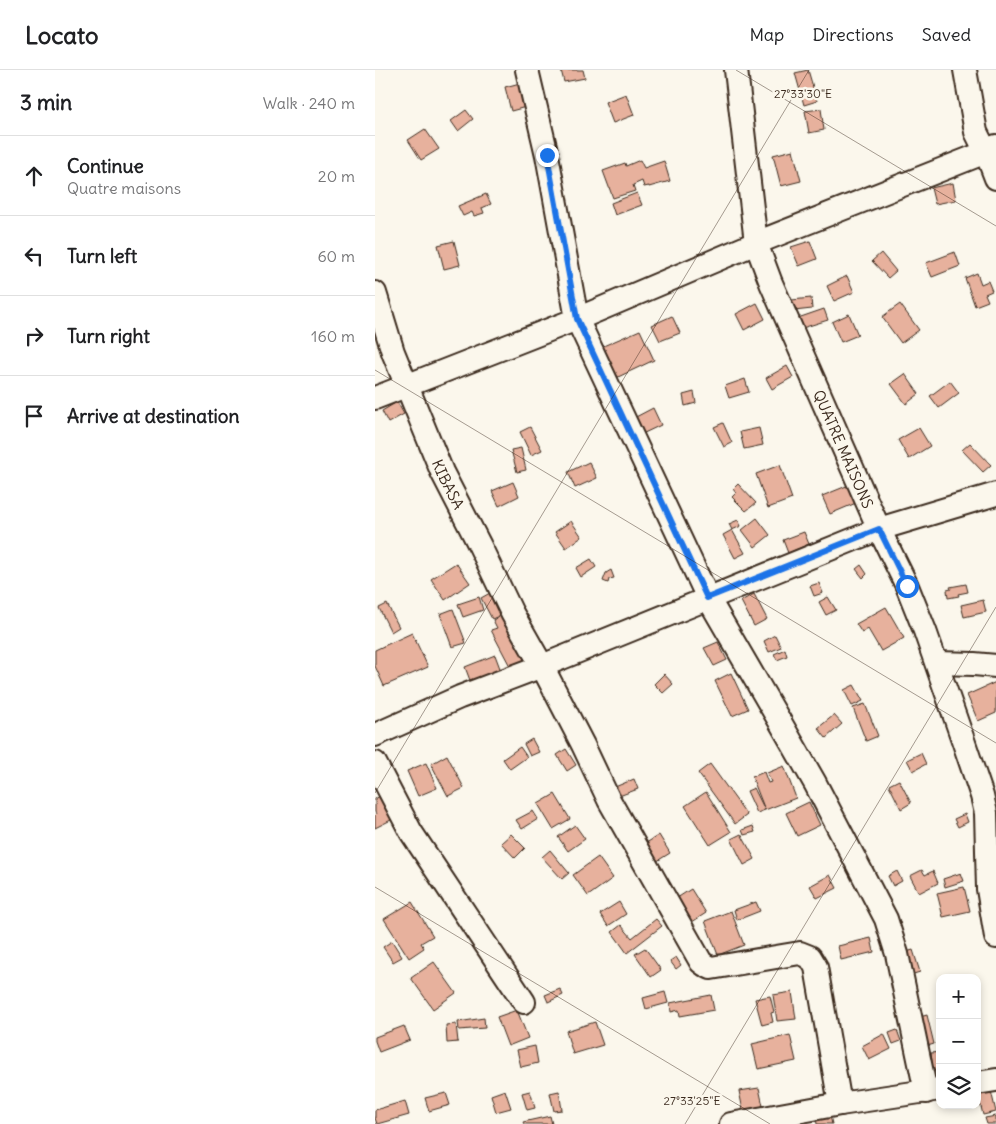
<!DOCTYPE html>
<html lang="en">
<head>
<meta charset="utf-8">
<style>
  body { margin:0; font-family:Delius,sans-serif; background:#f2f2f2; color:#202124 }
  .controls { position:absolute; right:15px; bottom:15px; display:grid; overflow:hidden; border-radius:10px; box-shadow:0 2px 8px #0003 }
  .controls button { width:45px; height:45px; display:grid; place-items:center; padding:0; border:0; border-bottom:1px solid #e0e0e0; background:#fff; color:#202124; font:25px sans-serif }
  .stop { position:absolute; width:15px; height:15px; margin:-11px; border:4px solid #1a73e8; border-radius:50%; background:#fff }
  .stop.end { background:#1a73e8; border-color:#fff; box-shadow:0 1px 5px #0008 }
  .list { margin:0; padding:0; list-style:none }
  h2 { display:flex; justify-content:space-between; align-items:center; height:65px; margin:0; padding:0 20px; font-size:21px }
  h2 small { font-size:16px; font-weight:400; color:#757577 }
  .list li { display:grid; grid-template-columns:32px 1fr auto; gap:15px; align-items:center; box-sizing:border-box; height:80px; padding:0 20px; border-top:1px solid #e0e0e0 }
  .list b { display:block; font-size:19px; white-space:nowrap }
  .list p { margin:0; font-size:16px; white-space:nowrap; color:#757577 }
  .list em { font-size:16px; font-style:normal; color:#757577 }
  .icon { flex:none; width:28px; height:28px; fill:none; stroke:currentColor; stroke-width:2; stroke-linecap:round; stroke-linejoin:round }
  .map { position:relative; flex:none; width:621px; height:1054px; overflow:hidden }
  header { display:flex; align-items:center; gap:30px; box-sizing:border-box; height:70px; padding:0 25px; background:#fff; border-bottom:1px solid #e0e0e0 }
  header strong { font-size:24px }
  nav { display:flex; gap:28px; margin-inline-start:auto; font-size:18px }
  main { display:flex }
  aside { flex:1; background:#fff }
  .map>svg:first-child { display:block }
  .building { fill:#e7b19d; stroke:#3b2a1e }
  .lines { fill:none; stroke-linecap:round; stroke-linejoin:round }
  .minor-casing { stroke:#3b2a1e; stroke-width:26 }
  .minor { stroke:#fbf7ec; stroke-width:22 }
  .route { stroke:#1a73e8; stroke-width:6 }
  .ticks { fill:none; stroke:#3b2a1e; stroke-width:1; stroke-opacity:0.45 }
  .labels { text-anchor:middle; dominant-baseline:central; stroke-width:5; stroke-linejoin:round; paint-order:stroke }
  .street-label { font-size:15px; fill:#3b2a1e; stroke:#fbf7ec }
  .ticks-label { font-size:12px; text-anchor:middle; fill:#3b2a1e; stroke:#fbf7ec; stroke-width:5; stroke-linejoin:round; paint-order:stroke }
</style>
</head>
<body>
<header>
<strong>Locato</strong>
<nav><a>Map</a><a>Directions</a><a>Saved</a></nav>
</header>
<main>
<aside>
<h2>3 min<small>Walk · 240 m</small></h2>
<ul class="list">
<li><svg class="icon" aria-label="ahead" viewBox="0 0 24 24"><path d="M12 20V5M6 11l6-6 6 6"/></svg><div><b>Continue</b><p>Quatre maisons</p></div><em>20 m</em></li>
<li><svg class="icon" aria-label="left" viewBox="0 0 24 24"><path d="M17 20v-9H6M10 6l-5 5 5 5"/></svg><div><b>Turn left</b></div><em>60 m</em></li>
<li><svg class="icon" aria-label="right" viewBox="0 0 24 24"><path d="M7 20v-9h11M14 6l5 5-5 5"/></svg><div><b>Turn right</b></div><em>160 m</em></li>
<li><svg class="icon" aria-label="arrive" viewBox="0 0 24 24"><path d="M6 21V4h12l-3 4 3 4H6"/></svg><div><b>Arrive at destination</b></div></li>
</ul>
</aside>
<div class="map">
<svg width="621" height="1054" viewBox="0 0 621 1054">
  <rect width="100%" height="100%" fill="#fbf7ec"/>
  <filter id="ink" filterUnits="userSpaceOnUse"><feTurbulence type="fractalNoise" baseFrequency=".02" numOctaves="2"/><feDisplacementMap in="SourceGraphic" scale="10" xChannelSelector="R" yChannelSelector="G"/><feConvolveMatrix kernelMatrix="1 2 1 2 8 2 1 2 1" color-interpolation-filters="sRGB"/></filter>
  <g filter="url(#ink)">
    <g class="building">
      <path d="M186 0H208L210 8 189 12Z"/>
      <path d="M433 0 442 31 429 35 420 3Z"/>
      <path d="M145 13 151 37 136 41 130 17Z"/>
      <path d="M251 24 259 45 238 53 230 32Z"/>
      <path d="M446 39 449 60 434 63 430 41Z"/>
      <path d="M91 40 98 49 83 61 76 51Z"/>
      <path d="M50 59 64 79 46 90 33 70Z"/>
      <path d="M418 80 426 111 406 116 398 85Z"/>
      <path d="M265 90 269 98 289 91 295 111 274 117V116L269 117 267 111 258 115 260 121 238 128 228 101 250 93 251 96Z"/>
      <path d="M578 113 581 130 560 134 556 118Z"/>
      <path d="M262 123 267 135 240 145 236 133Z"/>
      <path d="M111 124 116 134 107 138 109 143 99 146 97 142 88 146 83 136Z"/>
      <path d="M79 171 85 195 69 199 63 175Z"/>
      <path d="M435 171 442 189 424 196 416 177Z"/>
      <path d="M580 182 585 196 557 207 551 193Z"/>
      <path d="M506 183 521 201 513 208 497 191Z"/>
      <path d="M602 203 606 214 613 211 617 221 610 224 613 231 600 236 590 208Z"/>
      <path d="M472 206 479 222 459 231 452 216Z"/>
      <path d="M436 228 437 239 419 241 417 230Z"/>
      <path d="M382 233 390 249 369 260 361 244Z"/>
      <path d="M525 234 544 260 526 273 507 247Z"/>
      <path d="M449 239 453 250 424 259 420 249Z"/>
      <path d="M474 244 483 265 466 272 457 252Z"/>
      <path d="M297 246 305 263 285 271 277 255Z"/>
      <path d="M265 260 279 290 241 308 226 277Z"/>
      <path d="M412 296 418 307 397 319 391 308Z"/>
      <path d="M530 304 544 324 531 334 516 314Z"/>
      <path d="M370 309 374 322 354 328 350 316Z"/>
      <path d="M575 311 584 323 564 338 555 326Z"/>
      <path d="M319 322 321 333 310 336 308 325Z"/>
      <path d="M22 332 29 344 13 353 7 341Z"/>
      <path d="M278 338 286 355 265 365 257 349Z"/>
      <path d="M348 353 357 373 349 377 339 357Z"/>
      <path d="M155 357 167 380 156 385 145 362Z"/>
      <path d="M384 358 388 375 369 379 365 362Z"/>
      <path d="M544 358 555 376 534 389 523 370Z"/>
      <path d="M595 373 616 395 608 402 587 380Z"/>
      <path d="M146 378 151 400 142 402 136 380Z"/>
      <path d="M214 392 222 408 200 418 193 402Z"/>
      <path d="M405 395 417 429 393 438 381 404Z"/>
      <path d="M138 412 144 426 124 436 117 421Z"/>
      <path d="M363 414 381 433 371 441 357 427 361 423 358 419Z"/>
      <path d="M474 415 481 433 455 444 447 426Z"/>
      <path d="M382 448 395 465 380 477 367 460Z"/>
      <path d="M363 450 366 456 357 460 354 454Z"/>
      <path d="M196 451 207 467 191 478 180 462Z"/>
      <path d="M357 460 370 483 360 488 348 465Z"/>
      <path d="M429 462 434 474 413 483 408 470Z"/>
      <path d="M216 489 221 497 206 507 201 498Z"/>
      <path d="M81 493 95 513 70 530 56 509Z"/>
      <path d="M486 495 492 504 488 508 481 499Z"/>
      <path d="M236 500 239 508 234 509 233 513 228 511 231 503Z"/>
      <path d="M444 513 448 523 439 526 435 516Z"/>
      <path d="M591 514 593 522 583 524 584 526 573 528 572 520 576 519 575 517Z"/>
      <path d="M115 523 126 545 117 549 106 528Z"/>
      <path d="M379 524 392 549 379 556 366 531Z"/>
      <path d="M104 527 108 540 88 547 83 534Z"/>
      <path d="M453 527 461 540 451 545 444 532Z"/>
      <path d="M608 530 611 542 589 547 586 535Z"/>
      <path d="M12 534 24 557 16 562 4 538Z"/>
      <path d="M511 537 529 568 506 581 493 559 487 563 481 554Z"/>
      <path d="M78 539 91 573 77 577 65 544Z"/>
      <path d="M126 545 150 590 136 598 116 560 122 558 118 550Z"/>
      <path d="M37 563 53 597 9 616 0 596V580Z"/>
      <path d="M400 565 406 577 394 582 389 571Z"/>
      <path d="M343 572 352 590 339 596 329 578Z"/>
      <path d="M410 579 412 586 402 590 399 584Z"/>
      <path d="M120 585 126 601 96 613 90 597Z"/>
      <path d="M356 603 373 639 357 646 340 611Z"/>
      <path d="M289 604 298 614 288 623 279 614Z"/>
      <path d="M621 612V643L603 651 592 625Z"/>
      <path d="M479 615 488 631 477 636 469 620Z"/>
      <path d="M490 634 503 666 491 671 478 638Z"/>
      <path d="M459 645 467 654 451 668 443 658Z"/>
      <path d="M157 669 164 682 155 686 149 674Z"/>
      <path d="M145 677 152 687 135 699 128 689Z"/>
      <path d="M191 679 201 695 192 701 182 685Z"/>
      <path d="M546 683 551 694 538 701 532 690Z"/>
      <path d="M72 685 89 718 73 726 56 694Z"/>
      <path d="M51 693 62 718 43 726 32 701Z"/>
      <path d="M335 694 372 745 360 754 323 703Z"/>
      <path d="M409 696 421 728 390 740 377 707 389 702 393 713 396 712 392 703Z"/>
      <path d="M259 709 263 719 244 726 240 717Z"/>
      <path d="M524 710 536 733 526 739 514 715Z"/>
      <path d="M379 718 390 740 382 743 372 721Z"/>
      <path d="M331 722 356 762 335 775 310 736Z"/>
      <path d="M180 724 195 749 178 759 163 734Z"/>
      <path d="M5 726 18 749 0 758V745L1 744 0 742V729Z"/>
      <path d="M434 732 445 755 422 766 411 743Z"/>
      <path d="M158 741 163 749 147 759 141 750Z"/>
      <path d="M590 744 593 752 583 757 579 749Z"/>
      <path d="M200 755 210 769 193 781 183 767Z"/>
      <path d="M378 756 380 762 369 765 367 760Z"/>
      <path d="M136 764 150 778 140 788 126 773Z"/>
      <path d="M366 764 380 789 369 795 356 769Z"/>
      <path d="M284 765 295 783 279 793 268 775Z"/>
      <path d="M175 780 194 803 187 809 167 787Z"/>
      <path d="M223 787 238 808 213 826 198 805Z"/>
      <path d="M547 800 550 805 558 801 563 813 544 823 535 806Z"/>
      <path d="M522 801 527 811 518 816 513 806Z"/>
      <path d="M586 803 589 811 570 817 568 809Z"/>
      <path d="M455 805 462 818 442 828 435 816Z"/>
      <path d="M589 817 595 841 568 847 562 823Z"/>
      <path d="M316 819 331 843 314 854 299 830Z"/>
      <path d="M37 832 58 866 46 873 49 878 34 888 9 849Z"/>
      <path d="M244 832 251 844 233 856 225 844Z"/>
      <path d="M381 832 385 841 362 850 359 840Z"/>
      <path d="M356 841 369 875 343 885 330 851Z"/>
      <path d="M281 849 287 856 252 883 237 862 246 855 257 868Z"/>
      <path d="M496 868 499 882 466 890 463 876Z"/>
      <path d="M17 871 27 887 18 892 8 877Z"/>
      <path d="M270 878 286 900 276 907 260 884Z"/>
      <path d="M538 880 545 902 532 906 525 884Z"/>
      <path d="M301 887 306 895 301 899 295 891Z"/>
      <path d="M59 892 81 923 58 939 36 908Z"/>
      <path d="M185 919 188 925 173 932 170 925Z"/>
      <path d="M290 922 293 933 271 939 268 928Z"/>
      <path d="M417 922 421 949 402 951 398 925Z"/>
      <path d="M336 925 339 940 305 946 304 940 296 942 295 933Z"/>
      <path d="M395 926 399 942 396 943 398 952 387 955 380 929Z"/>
      <path d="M142 940 153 968 133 976 122 947Z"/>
      <path d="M552 945 559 974 549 977 541 948Z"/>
      <path d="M109 948 110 958 84 960 83 952Z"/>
      <path d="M220 952 228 975 198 984 191 961Z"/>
      <path d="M81 954 83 972 72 973 71 955Z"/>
      <path d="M29 956 35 970 4 982 0 971V967Z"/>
      <path d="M522 960 526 971 518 974 514 963Z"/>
      <path d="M509 964 516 979 494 990 487 976Z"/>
      <path d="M415 965 421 991 383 999 377 974Z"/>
      <path d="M160 976 163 993 146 997 142 980Z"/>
      <path d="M565 982V1000L558 1001 556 983Z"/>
      <path d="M384 1018 388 1036 368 1040 364 1021Z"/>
      <path d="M130 1020 136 1038 121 1042 116 1025Z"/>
      <path d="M155 1021 160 1038 152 1040 147 1023Z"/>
      <path d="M184 1021 187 1040 179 1041 175 1023Z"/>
      <path d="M616 1021 621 1042 608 1045 603 1024Z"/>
      <path d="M71 1023 75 1035 54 1041 50 1028Z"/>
      <path d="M30 1031 34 1045 2 1054 0 1048V1040Z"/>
      <path d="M175 1046 177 1054H149L148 1052Z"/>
      <path d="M455 1046 457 1054H442L441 1048Z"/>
      <path d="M621 1046V1054H612L610 1048Z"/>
    </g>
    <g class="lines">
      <defs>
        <g id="minor">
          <path d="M152 0 172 85 202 249 333 528 404 650 440 713 511 849 522 884 551 1022"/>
          <path id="s1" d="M361 0 381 173 396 213 504 459 532 516 550 561 587 667 607 726 611 743 613 819 621 867"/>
          <path d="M590 0 601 62 611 82 621 108"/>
          <path id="s2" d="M0 223 18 282 67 402 105 476 137 543 167 596 208 675 234 730 326 892 330 895 336 898 425 883 435 887 441 897 465 1034"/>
          <path d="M0 328 202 249 381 173 611 82 621 76"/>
          <path d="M562 593 599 594 621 596"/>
          <path d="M0 665 85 627 167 596 504 459 621 424"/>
          <path d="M0 693 36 762 149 932"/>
          <path d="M602 1013 621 1010"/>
          <path d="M356 1054 465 1034 565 1019"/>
        </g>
      </defs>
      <use href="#minor" class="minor-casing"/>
      <use href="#minor" class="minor"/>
    </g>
  </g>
  <g class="lines" filter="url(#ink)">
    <path class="route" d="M172 85 202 249 332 528 504 459 532 516"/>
  </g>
  <path class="ticks" d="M361 0 621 156M0 300 621 673M0 723 434 0M0 817 395 1054M310 1054 621 537"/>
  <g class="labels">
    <g class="street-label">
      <text stroke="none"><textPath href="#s1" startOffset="398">QUATRE MAISONS</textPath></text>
      <text stroke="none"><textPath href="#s2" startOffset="205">KIBASA</textPath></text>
    </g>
  </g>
  <g class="ticks-label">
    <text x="428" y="28">27°33'30"E</text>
    <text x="317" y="1035">27°33'25"E</text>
  </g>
</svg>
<div class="controls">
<button>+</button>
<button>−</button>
<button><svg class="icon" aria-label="layers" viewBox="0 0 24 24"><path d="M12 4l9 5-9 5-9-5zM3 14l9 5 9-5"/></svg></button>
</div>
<div class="stop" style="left:532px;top:516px"></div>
<div class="stop end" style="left:172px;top:85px"></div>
</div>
</main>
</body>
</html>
